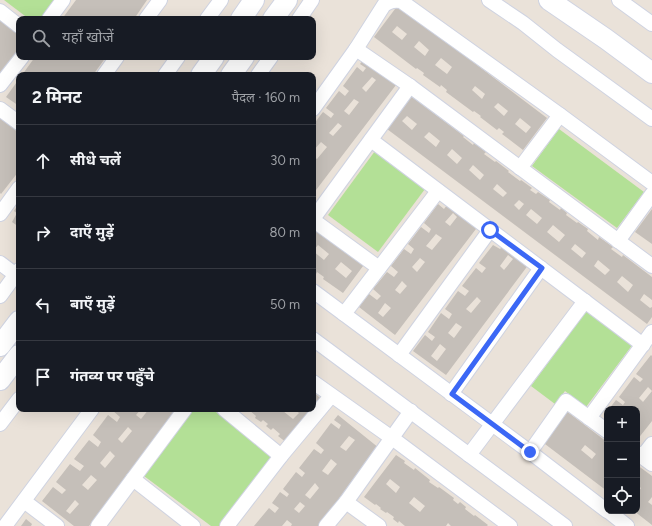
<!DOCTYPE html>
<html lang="hi">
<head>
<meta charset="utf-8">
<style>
  body { margin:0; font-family:Figtree,"Noto Sans Devanagari",sans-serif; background:#20242c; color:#f1f3f6 }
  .controls { position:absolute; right:12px; bottom:12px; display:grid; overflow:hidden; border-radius:8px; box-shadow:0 4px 16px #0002 }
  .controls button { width:36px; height:36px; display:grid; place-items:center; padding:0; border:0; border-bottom:1px solid #363941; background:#171b24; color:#f1f3f6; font:20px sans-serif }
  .stop { position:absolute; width:12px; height:12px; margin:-9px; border:3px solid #3b67f5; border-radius:50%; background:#fff }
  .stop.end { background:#3b67f5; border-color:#fff; box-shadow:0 1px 4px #0008 }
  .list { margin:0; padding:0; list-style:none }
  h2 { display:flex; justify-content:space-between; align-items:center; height:52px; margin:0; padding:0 16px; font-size:17px }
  h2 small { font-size:13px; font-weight:400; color:#9ea1a6 }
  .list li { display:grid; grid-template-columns:26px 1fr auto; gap:12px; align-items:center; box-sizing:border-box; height:72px; padding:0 16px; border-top:1px solid #363941 }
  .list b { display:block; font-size:15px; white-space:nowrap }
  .list em { font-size:13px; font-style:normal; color:#9ea1a6 }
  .icon { flex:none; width:22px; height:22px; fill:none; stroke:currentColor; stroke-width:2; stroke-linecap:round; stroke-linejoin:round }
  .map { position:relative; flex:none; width:652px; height:526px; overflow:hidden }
  .search { position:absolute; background:#171b24; box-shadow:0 4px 16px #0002; left:16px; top:16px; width:300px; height:44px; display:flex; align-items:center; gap:10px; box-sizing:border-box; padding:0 14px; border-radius:8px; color:#9ea1a6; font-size:15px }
  .panel { position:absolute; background:#171b24; box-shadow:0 4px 16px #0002; left:16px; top:72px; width:300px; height:340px; border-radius:8px }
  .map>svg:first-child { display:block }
  .green { fill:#b3e096 }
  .building { fill:#c5bfb9; fill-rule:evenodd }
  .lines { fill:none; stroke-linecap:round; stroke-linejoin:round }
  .street-casing { stroke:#cfd3e1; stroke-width:16 }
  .secondary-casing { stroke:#cfd3e1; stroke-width:22 }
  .street { stroke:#fff; stroke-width:14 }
  .secondary { stroke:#fff; stroke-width:20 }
  .route { stroke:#3b67f5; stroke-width:5 }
</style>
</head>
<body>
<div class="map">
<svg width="652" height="526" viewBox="0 0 652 526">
  <rect width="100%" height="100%" fill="#eae2d9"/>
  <g class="green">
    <path d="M4 0H57L43 19H29Z"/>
    <path d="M559 129 644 192 617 228 532 166Z"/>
    <path d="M375 151 425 189 378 252 328 215Z"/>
    <path d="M587 310 633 344 586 407 565 391 555 404 531 386Z"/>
    <path d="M194 409H212L274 455 221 526H211L144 476Z"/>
  </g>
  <g class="building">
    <path d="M76 0H147L134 19H62Z"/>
    <path d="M398 5 547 118 523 150 502 134 504 132 499 128 497 130 480 117 481 116 474 111 473 112 446 92 447 90 441 85 440 87 423 75 424 73 417 68 416 69 374 37ZM397 26 407 34 402 40 392 32ZM419 41 429 50 425 56 414 47ZM441 58 452 67 447 74 435 65ZM475 86 485 94 482 99 472 90ZM498 103 508 111 504 116 494 107ZM520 118 531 127 526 133 515 124Z"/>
    <path d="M0 19 19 34V52L0 77Z"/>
    <path d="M35 57H106L93 75H22Z"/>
    <path d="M363 60 396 85 313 194V156L317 159 327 147 321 142 313 151V139L316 136 313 134V125L323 112 331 118 334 114 326 108 339 91 345 96 349 91 343 86 357 67 363 72 366 68 360 64ZM372 77 376 80 366 92 362 88ZM354 99 359 102 349 115 344 111ZM338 123 342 126 333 136 329 133Z"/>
    <path d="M19 79V106L6 97Z"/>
    <path d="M411 96 464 136 463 137 473 145 474 143 486 152 484 154 495 162 496 161 509 171 508 172 520 181 521 180 532 188 530 190 536 194 538 192 550 200 549 202 560 210 561 208 567 213 566 215 577 223 578 222 588 229 587 231 598 240 599 237 613 247 611 249 622 257 623 255 652 277V300L644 294 640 300 650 308 652 307V317L647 324 387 129ZM407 116 417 124 412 130 402 121ZM429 132 440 141 436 147 424 137ZM452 149 462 158 457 164 447 155ZM473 165 484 175 480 180 469 170ZM497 184 507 193 503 197 493 189ZM519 200 524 204 519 210 514 205ZM531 209 542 218 537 224 526 215ZM553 225 565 235 559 242 547 232ZM575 244 586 253 582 258 571 249ZM598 260 610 270 605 275 594 266ZM622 276 633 285 628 292 617 282Z"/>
    <path d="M0 118 19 133V171L1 194 0 193Z"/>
    <path d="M19 203V227L12 222 17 213 14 211Z"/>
    <path d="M438 204 444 209 447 205 479 225 395 335 359 307 369 294 377 300 381 296 373 289 387 272 394 277 398 272 391 266 404 249 411 254 414 249 408 244 421 227 429 233 431 229 424 223ZM453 213 457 217 450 226 445 222ZM436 234 442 238 432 250 426 246ZM420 258 425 262 417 272 412 267ZM402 281 407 286 400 294 395 290ZM385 303 391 308 383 317 378 313Z"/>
    <path d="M652 209V244L635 232Z"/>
    <path d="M313 223 366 262 343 293 323 279 324 277 317 272 316 274 313 271ZM318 245 329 254 324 260 313 251ZM341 262 352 271 346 278 335 269Z"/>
    <path d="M493 245 500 249 502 247 529 264 446 375 413 351 425 335 432 341 435 337 428 332 441 313 449 319 452 314 445 309 458 291 465 296 469 291 462 286 476 268 482 273 486 268 479 263ZM508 255 513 259 504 270 500 266ZM477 297 481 301 471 313 466 309ZM456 323 462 327 454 338 448 333ZM440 344 446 349 437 361 431 356Z"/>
    <path d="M651 355 652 356V391L648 387 639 398 643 402 652 391V421L637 440V409H609L616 400 623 405 625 402 619 397 634 377 640 382 643 379 636 374Z"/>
    <path d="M315 393 321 399 287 443 278 436 280 434 273 428 271 430 266 426 268 424 263 420 261 422 255 418 256 416 249 410 247 412 244 409H284L283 411 293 419 299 413 294 409H313V395Z"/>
    <path d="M113 409H141L136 415 141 419 149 409H179L89 526H74L42 501 53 487 62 494 66 490 56 482 70 464 80 471 84 466 74 459 89 440 98 447 101 442 93 435 108 415 117 422 120 417 112 410ZM128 427 132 431 122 443 118 439ZM110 451 115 456 105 468 100 463ZM91 475 97 480 88 490 82 485ZM75 500 79 504 70 514 66 511Z"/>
    <path d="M565 410 607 442V464L604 467 607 470V491L541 441ZM585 445 596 454 592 459 581 450Z"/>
    <path d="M338 415 379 448 319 526H291L292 524 287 520 282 526H254L269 508 275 513 279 508 272 503 280 492 287 497 289 494 283 489 296 472 302 477 305 473 299 468 314 449 321 454 324 450 316 443 331 423 339 429 341 425 334 420ZM349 436 355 440 346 451 340 447ZM331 459 337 464 328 475 322 471ZM315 483 319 488 310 499 305 495ZM300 502 305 506 299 513 294 509Z"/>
    <path d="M396 455 405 461 404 463 414 470 415 468 430 480 429 482 438 488 439 487 454 498 453 500 458 504 460 502 466 507 465 509 474 516 475 515 488 525 487 526H451L448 523 446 526H405L399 521 398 523 393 519 394 517 387 512 386 513 380 509 381 508 376 504 375 505 364 497ZM390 479 400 487 396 493 386 484ZM414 497 425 506 420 512 409 503Z"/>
    <path d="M637 465 652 476V497L648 502 652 505V525L634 511H637V494L641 488 637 485Z"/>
    <path d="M26 519 32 524 31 526H21Z"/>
  </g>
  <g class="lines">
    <defs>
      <g id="street">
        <path d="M489 0 523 23 557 50 597 79 652 119"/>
        <path d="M619 0 652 24"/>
        <path d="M0 11 19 26"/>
        <path d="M49 19 63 0"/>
        <path d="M146 19 160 0"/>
        <path d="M207 19 221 0"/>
        <path d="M299 19 312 0"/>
        <path d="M356 49 410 86 652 266"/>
        <path d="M104 75 117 57"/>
        <path d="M165 75 178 57"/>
        <path d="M258 75 271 57"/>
        <path d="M0 85 22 57"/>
        <path d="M0 109 19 123"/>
        <path d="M313 109 356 49 384 5C390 1 394 0 401 1L560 115 652 183"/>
        <path d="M371 140 643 345"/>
        <path d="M520 168 560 115"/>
        <path d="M0 214 19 188"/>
        <path d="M313 219 410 86"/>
        <path d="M313 220 379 268"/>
        <path d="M618 241 652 194"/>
        <path d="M0 263 16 275"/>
        <path d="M313 291 530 452 607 511"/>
        <path d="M0 296 19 270"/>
        <path d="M344 314 438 191"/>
        <path d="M313 339 565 526"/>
        <path d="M399 355 490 230"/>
        <path d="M313 382 392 438 510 526"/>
        <path d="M451 394 541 268"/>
        <path d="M224 409 281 456"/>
        <path d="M589 418 652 332"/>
        <path d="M0 424 19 399"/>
        <path d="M530 452 566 401 607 431"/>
        <path d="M637 453 652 464"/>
        <path d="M469 455 585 301"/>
        <path d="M642 457 652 444"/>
        <path d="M133 479 193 526"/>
        <path d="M24 501 57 526"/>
        <path d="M346 502 379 526"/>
        <path d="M608 511 627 526"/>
        <path d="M5 526 92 409"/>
        <path d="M98 526 185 409"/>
        <path d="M227 526 281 456 331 396"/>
        <path d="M326 526 346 502 411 411"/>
      </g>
      <g id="secondary">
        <path d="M549 0 606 39 652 73"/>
        <path d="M241 19 254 0"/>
        <path d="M273 19 287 0"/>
        <path d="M201 75 214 57"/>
        <path d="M231 75 244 57"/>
        <path d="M0 346 19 321"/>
        <path d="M0 380 19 355"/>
      </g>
    </defs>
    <use href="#street" class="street-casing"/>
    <use href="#secondary" class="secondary-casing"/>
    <use href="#street" class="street"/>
    <use href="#secondary" class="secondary"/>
  </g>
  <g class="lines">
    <path class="route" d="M490 230 542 268 452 394 530 452"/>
  </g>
</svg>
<div class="controls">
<button>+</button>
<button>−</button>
<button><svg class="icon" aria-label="locate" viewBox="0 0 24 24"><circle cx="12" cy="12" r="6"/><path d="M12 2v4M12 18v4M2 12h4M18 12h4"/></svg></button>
</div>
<div class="stop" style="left:490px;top:230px"></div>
<div class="stop end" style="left:530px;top:452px"></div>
<div class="search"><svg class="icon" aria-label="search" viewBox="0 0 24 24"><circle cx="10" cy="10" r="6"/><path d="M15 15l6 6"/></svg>यहाँ खोजें</div>
<section class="panel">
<h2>2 मिनट<small>पैदल · 160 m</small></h2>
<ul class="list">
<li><svg class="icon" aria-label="ahead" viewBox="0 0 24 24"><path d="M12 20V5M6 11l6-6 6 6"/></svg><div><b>सीधे चलें</b></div><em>30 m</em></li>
<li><svg class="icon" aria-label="right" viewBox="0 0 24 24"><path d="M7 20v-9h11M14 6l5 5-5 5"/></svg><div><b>दाएँ मुड़ें</b></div><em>80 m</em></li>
<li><svg class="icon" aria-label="left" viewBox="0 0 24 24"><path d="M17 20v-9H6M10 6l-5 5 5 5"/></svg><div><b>बाएँ मुड़ें</b></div><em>50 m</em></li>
<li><svg class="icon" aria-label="arrive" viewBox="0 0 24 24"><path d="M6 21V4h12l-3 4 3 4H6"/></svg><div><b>गंतव्य पर पहुँचे</b></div></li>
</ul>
</section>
</div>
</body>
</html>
